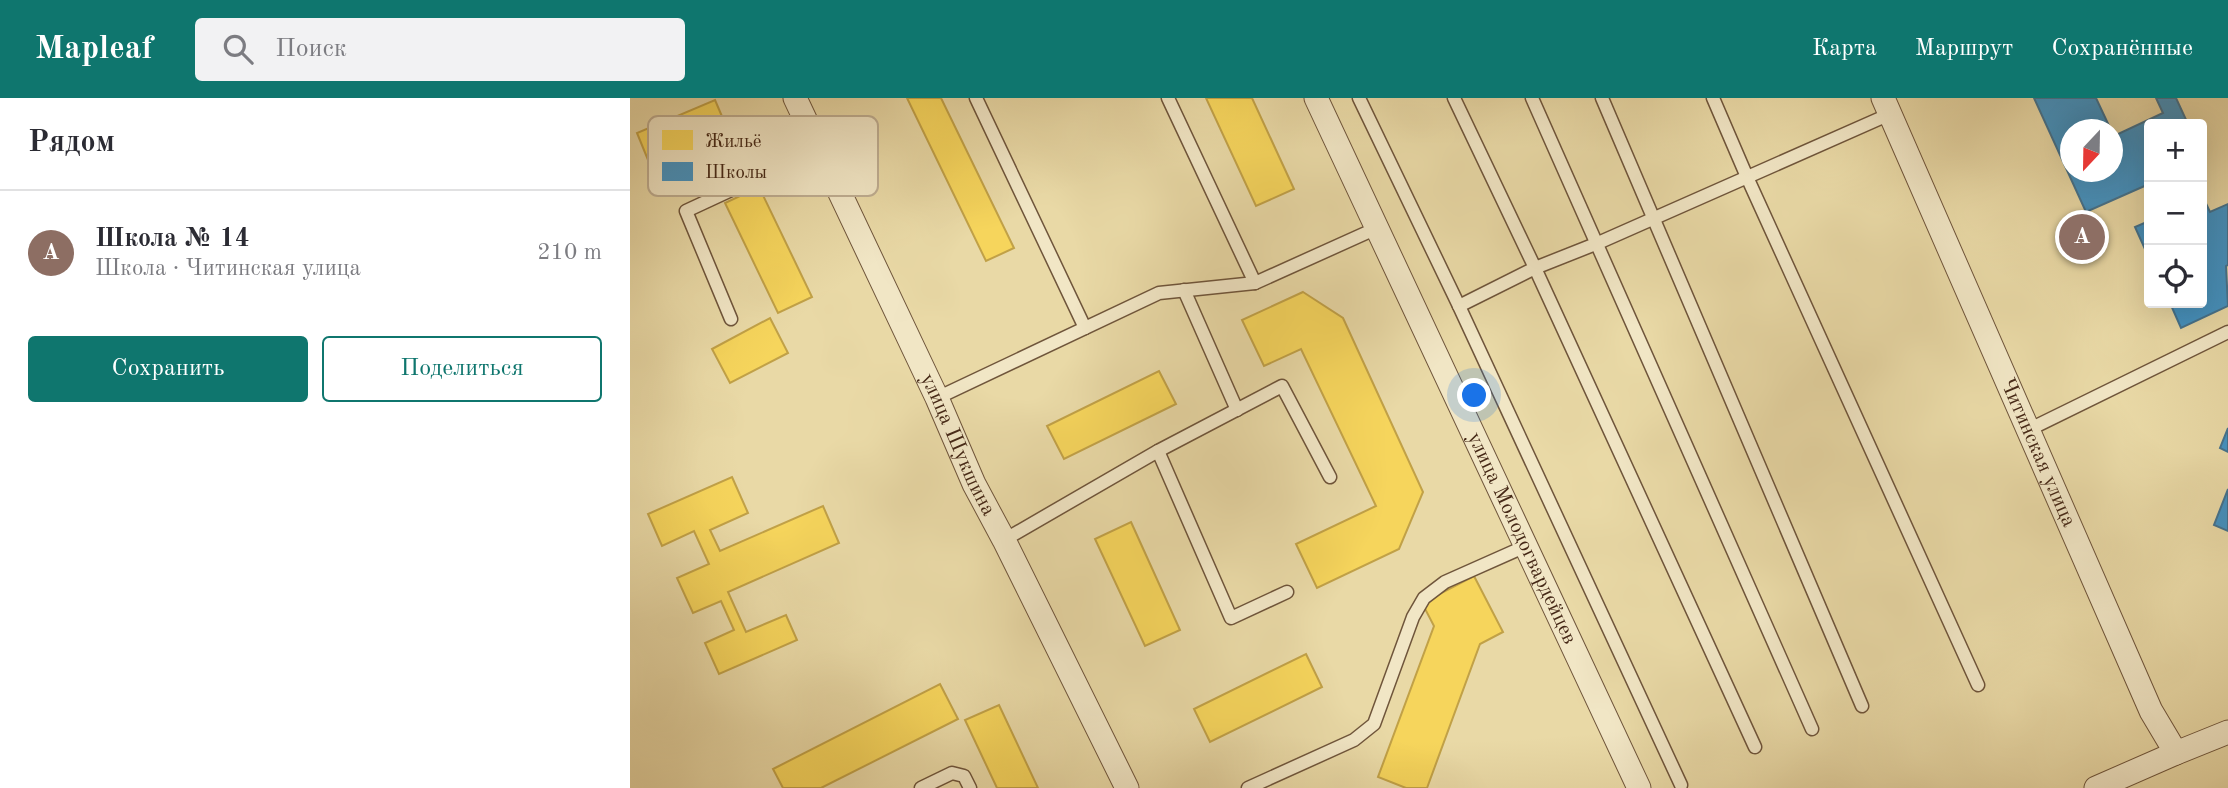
<!DOCTYPE html>
<html lang="ru">
<head>
<meta charset="utf-8">
<style>
  body { margin:0; font-family:"Old Standard TT",serif; background:#f2f2f3; color:#2b2b33 }
  .controls { position:absolute; right:21px; top:21px; display:grid; overflow:hidden; border-radius:7px; box-shadow:0 7px 28px #0002 }
  .controls button { width:63px; height:63px; display:grid; place-items:center; padding:0; border:0; border-bottom:2px solid #e1e1e2; background:#fff; color:#2b2b33; font:35px sans-serif }
  .compass { position:absolute; left:1430px; top:21px; width:63px; height:63px; border-radius:50%; background:#fff; box-shadow:0 7px 28px #0002; rotate:202deg }
  .you { position:absolute; left:845px; top:298px; width:24px; height:24px; margin:-18px; border:5px solid #fff; border-radius:50%; background:#1a73e8; box-shadow:0 0 0 10px #1a73e833 }
  .badge { display:grid; place-items:center; width:46px; height:46px; border-radius:50%; background:#0f766e; color:#fff; font-size:23px; font-weight:700 }
  .pin { position:absolute; translate:-50% -50%; border:4px solid #fff; box-shadow:0 2px 7px #0006 }
  .list { margin:0; padding:0; list-style:none }
  h2 { display:flex; justify-content:space-between; align-items:center; height:91px; margin:0; padding:0 28px; font-size:30px }
  h2 small { font-size:23px; font-weight:400; color:#7c7c81 }
  .list li { display:grid; grid-template-columns:46px 1fr auto; gap:21px; align-items:center; box-sizing:border-box; height:126px; padding:0 28px; border-top:2px solid #e1e1e2 }
  .list b { display:block; font-size:26px; white-space:nowrap }
  .list p { margin:0; font-size:23px; white-space:nowrap; color:#7c7c81 }
  .list em { font-size:23px; font-style:normal; color:#7c7c81 }
  .actions { display:flex; gap:14px; padding:21px 28px }
  .actions a { flex:1; padding:16px 0; border:2px solid #0f766e; border-radius:7px; text-align:center; font-size:24px; color:#0f766e }
  .actions .main { background:#0f766e; color:#fff }
  .icon { flex:none; width:38px; height:38px; fill:none; stroke:currentColor; stroke-width:2; stroke-linecap:round; stroke-linejoin:round }
  .map { position:relative; flex:none; width:1598px; height:690px; overflow:hidden }
  header { display:flex; align-items:center; gap:42px; box-sizing:border-box; height:98px; padding:0 35px; background:#0f766e; color:#fff }
  header strong { font-size:33px }
  nav { display:flex; gap:38px; margin-inline-start:auto; font-size:24px }
  .search { width:490px; height:63px; background:#f2f2f3; display:flex; align-items:center; gap:18px; box-sizing:border-box; padding:0 24px; border-radius:7px; color:#7c7c81; font-size:26px }
  main { display:flex }
  aside { flex:1; background:#fff }
  .map>svg:first-child { display:block }
  .homes { fill:#f6d55c; stroke:#c1a147; stroke-width:2 }
  .schools { fill:#4393c3; stroke:#44738f; stroke-width:2 }
  .lines { fill:none; stroke-linecap:round; stroke-linejoin:round }
  .lane-casing { stroke:#6f553b; stroke-width:15 }
  .street-casing { stroke:#6f553b; stroke-width:25 }
  .lane { stroke:#f1e6c5; stroke-width:12 }
  .street { stroke:#f1e6c5; stroke-width:23 }
  .labels { text-anchor:middle; dominant-baseline:central; stroke-width:7; stroke-linejoin:round; paint-order:stroke }
  .street-label { font-size:21px; fill:#462917; stroke:#f1e6c5 }
  .key { fill:#f1e6c5; stroke:#bead91; stroke-width:2 }
  .key-label { font-size:19px; fill:#462917 }
</style>
</head>
<body>
<header>
<strong>Mapleaf</strong>
<div class="search"><svg class="icon" aria-label="search" viewBox="0 0 24 24"><circle cx="10" cy="10" r="6"/><path d="M15 15l6 6"/></svg>Поиск</div>
<nav><a>Карта</a><a>Маршрут</a><a>Сохранённые</a></nav>
</header>
<main>
<aside>
<h2>Рядом<small></small></h2>
<ul class="list">
<li><span class="badge" style="background:#8d6e63">A</span><div><b>Школа № 14</b><p>Школа · Читинская улица</p></div><em>210 m</em></li>
</ul>
<div class="actions"><a class="main">Сохранить</a><a>Поделиться</a></div>
</aside>
<div class="map">
<svg width="1598" height="690" viewBox="0 0 1598 690">
  <rect width="100%" height="100%" fill="#e9d9a6"/>
  <filter id="stains"><feTurbulence type="fractalNoise" baseFrequency=".00286" numOctaves="4"/><feColorMatrix values="0 0 0 0 .2 0 0 0 0 .09 0 0 0 0 .02 0 0 0 .5 -.17"/></filter>
  <radialGradient id="worn" r=".72"><stop offset=".6" stop-color="#630" stop-opacity="0"/><stop offset="1" stop-color="#630" stop-opacity=".3"/></radialGradient>
  <g class="homes">
    <path d="M277 0H311L384 150 356 163Z"/>
    <path d="M576 0H622L664 91 626 108Z"/>
    <path d="M85 2 108 56 29 89 7 35Z"/>
    <path d="M129 89 182 199 148 215 95 105Z"/>
    <path d="M673 194 713 220 793 394 769 451 687 490 666 446 746 408 671 251 634 268 612 222Z"/>
    <path d="M140 220 158 255 100 285 82 251Z"/>
    <path d="M529 273 546 306 434 361 417 328Z"/>
    <path d="M102 379 118 415 80 432 90 453 193 408 209 445 98 494 116 534 156 517 167 542 89 576 75 545 104 532 91 503 63 515 47 480 79 466 64 433 32 448 18 416Z"/>
    <path d="M501 424 550 532 515 548 465 441Z"/>
    <path d="M844 478 873 534 850 546 797 690H776L748 679 804 528 792 505Z"/>
    <path d="M676 556 692 589 580 644 564 611Z"/>
    <path d="M310 586 328 621 191 690H153L143 671Z"/>
    <path d="M369 607 408 690H367L335 622Z"/>
  </g>
  <g class="schools">
    <path d="M1404 0H1466L1481 32H1440V74H1482V35L1484 38 1533 15 1526 0H1546L1558 26H1519V86L1456 114Z"/>
    <path d="M1572 97 1580 114 1598 106V167L1596 168 1598 208 1551 230 1540 205H1572Z"/>
    <path d="M1519 123V160L1505 129Z"/>
    <path d="M1598 330V354L1590 350Z"/>
    <path d="M1598 391V433L1584 427Z"/>
  </g>
  <g class="lines">
    <defs>
      <g id="lane">
        <path d="M346 0 455 230"/>
        <path d="M538 0 625 185"/>
        <path d="M729 0 829 208 1051 687"/>
        <path d="M824 0 905 170 1125 649"/>
        <path d="M902 0 1182 631"/>
        <path d="M972 0 1232 608"/>
        <path d="M1083 0 1117 79 1348 587"/>
        <path d="M554 192 607 312"/>
        <path d="M829 208 905 170 968 145 1260 16"/>
        <path d="M101 221 56 113 127 80 190 56"/>
        <path d="M307 300 529 195 625 185 747 130"/>
        <path d="M1398 332 1598 234"/>
        <path d="M528 353 601 520 657 494"/>
        <path d="M374 442 528 353 652 288 700 379"/>
        <path d="M291 690 322 675 334 678 340 690"/>
        <path d="M618 690 724 642 744 626 783 519 794 500 815 484 896 448"/>
      </g>
      <g id="street">
        <path id="s1" d="M165 0 307 300 344 386 374 442 497 690"/>
        <path id="s2" d="M686 0 1009 690"/>
        <path id="s3" d="M1253 0 1521 613 1546 655 1598 634"/>
        <path d="M1466 690 1546 655"/>
      </g>
    </defs>
    <use href="#lane" class="lane-casing"/>
    <use href="#street" class="street-casing"/>
    <use href="#lane" class="lane"/>
    <use href="#street" class="street"/>
  </g>
  <g class="labels">
    <g class="street-label">
      <text stroke="none"><textPath href="#s1" startOffset="383">улица Шукшина</textPath></text>
      <text stroke="none"><textPath href="#s3" startOffset="387">Читинская улица</textPath></text>
      <text stroke="none"><textPath href="#s2" startOffset="486">улица Молодогвардейцев</textPath></text>
    </g>
  </g>
  <rect x="18" y="18" width="230" height="80" rx="10" class="key"/>
  <rect x="32" y="32" width="31" height="20" fill="#f6d55c"/>
  <rect x="32" y="64" width="31" height="19" fill="#4393c3"/>
  <g class="key-label">
    <text x="75" y="49">Жильё</text>
    <text x="75" y="80">Школы</text>
  </g>
  <rect width="100%" height="100%" filter="url(#stains)"/>
  <rect width="100%" height="100%" fill="url(#worn)"/>
</svg>
<div class="controls">
<button>+</button>
<button>−</button>
<button><svg class="icon" aria-label="locate" viewBox="0 0 24 24"><circle cx="12" cy="12" r="6"/><path d="M12 2v4M12 18v4M2 12h4M18 12h4"/></svg></button>
</div>
<svg class="compass" viewBox="-18 -18 36 36"><path d="M0-13l5 13h-10z" fill="#e53935"/><path d="M0 13l5-13h-10z" fill="#7c7c81"/></svg>
<div class="you"></div>
<div class="pin badge" style="left:1452px;top:139px;background:#8d6e63">A</div>
</div>
</main>
</body>
</html>
